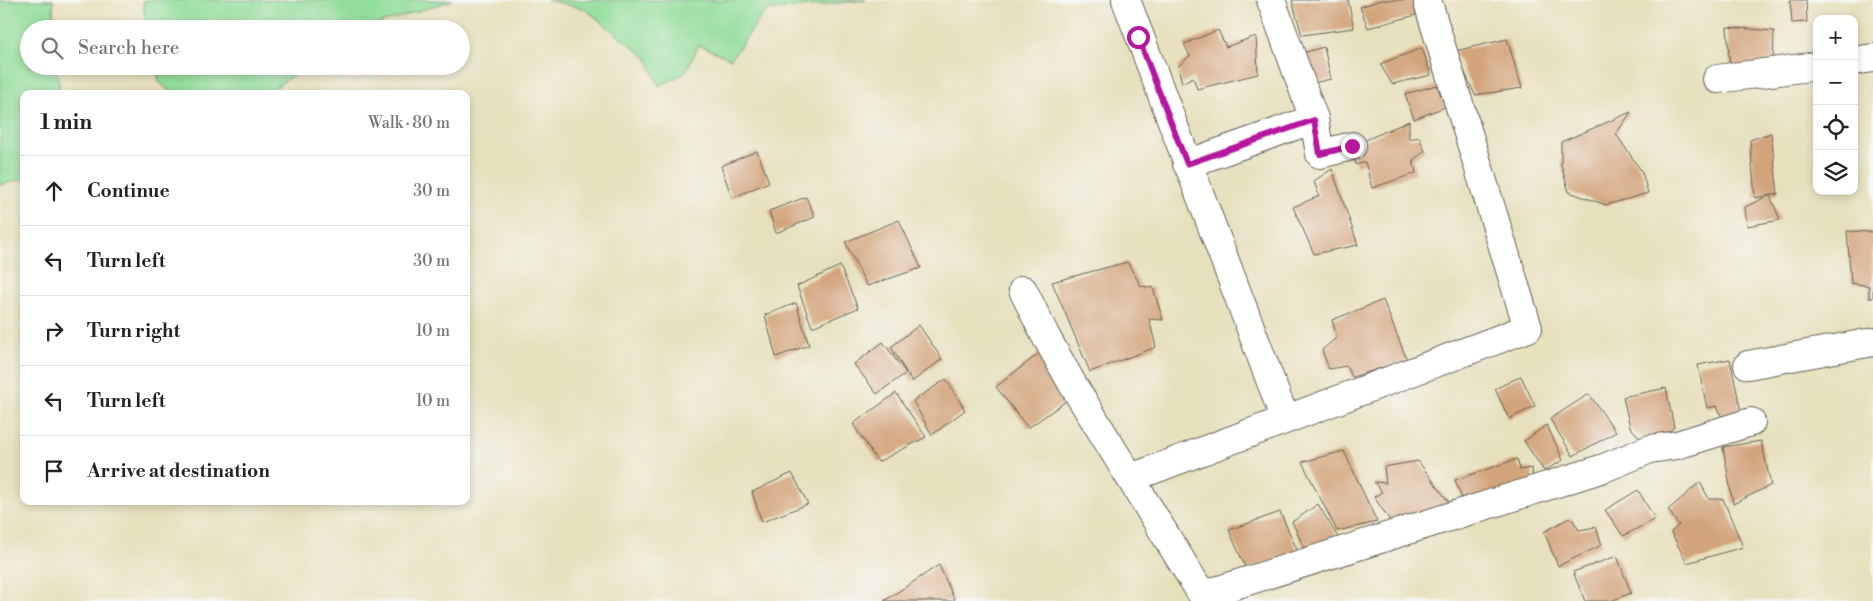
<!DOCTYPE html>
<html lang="en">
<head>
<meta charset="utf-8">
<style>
  body { margin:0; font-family:"Libre Bodoni",serif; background:#f2f2f2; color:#222 }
  .controls { position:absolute; right:15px; top:15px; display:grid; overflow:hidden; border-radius:10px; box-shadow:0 2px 8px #0003 }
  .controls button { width:45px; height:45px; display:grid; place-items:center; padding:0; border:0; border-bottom:1px solid #e0e0e0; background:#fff; color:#222; font:25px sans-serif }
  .stop { position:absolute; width:15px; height:15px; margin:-11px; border:4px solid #b5179e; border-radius:50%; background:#fff }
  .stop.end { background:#b5179e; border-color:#fff; box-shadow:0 1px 5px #0008 }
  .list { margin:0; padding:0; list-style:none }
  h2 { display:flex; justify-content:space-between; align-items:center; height:65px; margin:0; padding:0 20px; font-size:21px }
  h2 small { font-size:16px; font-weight:400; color:#767676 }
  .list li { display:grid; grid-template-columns:32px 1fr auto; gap:15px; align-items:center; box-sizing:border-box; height:70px; padding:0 20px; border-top:1px solid #e0e0e0 }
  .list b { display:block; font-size:19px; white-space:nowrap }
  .list em { font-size:16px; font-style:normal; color:#767676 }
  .icon { flex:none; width:28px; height:28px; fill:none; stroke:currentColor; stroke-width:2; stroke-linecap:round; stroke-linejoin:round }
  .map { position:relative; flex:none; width:1873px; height:601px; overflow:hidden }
  .search { position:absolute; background:#fff; box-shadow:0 2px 8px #0003; left:20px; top:20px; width:450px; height:55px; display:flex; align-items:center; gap:12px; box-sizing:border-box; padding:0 18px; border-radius:28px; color:#767676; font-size:19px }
  .panel { position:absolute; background:#fff; box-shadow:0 2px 8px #0003; left:20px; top:90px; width:450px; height:415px; border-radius:10px }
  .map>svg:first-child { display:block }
  .green { fill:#91dd9a; stroke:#567c5b }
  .building { fill:#d3a47b }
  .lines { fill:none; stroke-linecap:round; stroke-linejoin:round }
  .minor-casing { stroke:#636154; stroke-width:30 }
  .minor { stroke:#fff; stroke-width:28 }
  .route { stroke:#b5179e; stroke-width:6 }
</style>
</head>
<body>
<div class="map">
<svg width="1873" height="601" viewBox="0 0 1873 601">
  <rect width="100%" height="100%" fill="#f6f6f2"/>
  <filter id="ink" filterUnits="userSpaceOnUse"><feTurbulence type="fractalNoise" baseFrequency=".02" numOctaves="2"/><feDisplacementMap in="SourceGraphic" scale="10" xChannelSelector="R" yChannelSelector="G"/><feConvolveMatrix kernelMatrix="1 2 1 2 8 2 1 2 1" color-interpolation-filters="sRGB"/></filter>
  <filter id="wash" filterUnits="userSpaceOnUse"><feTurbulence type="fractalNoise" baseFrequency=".0096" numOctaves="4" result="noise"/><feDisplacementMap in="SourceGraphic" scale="20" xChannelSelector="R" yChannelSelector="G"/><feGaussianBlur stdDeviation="1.12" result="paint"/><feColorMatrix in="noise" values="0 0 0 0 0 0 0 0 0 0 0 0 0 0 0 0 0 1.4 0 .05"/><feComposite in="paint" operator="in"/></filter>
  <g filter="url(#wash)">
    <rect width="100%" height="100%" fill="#e7e0bd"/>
    <g class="green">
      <path d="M0 0H53L54 29H29V66H56L61 94H24V179L0 185Z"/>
      <path d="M143 0H453L363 29H146Z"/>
      <path d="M547 0H866L765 11 731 59 699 45 685 73 659 86 647 58 585 9Z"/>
      <path d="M156 66H306L266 94H173L159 82Z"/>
    </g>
    <g id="blocks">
      <g class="building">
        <path d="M1292 0H1348L1354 28 1302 35Z"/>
        <path d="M1381 0H1414L1416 15 1368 28 1360 7Z"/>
        <path d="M1790 0H1806L1807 22 1792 23Z"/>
        <path d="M1727 27 1774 31 1773 64 1730 69Z"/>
        <path d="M1218 30 1226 47 1256 36 1258 74 1197 89 1193 77 1182 83 1178 66 1190 56 1184 44Z"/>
        <path d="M1507 39 1522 88 1475 95 1455 51Z"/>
        <path d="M1324 47 1331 79 1304 85 1295 55Z"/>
        <path d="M1422 48 1431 75 1392 84 1380 64Z"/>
        <path d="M1437 85 1445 107 1414 119 1405 94Z"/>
        <path d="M1631 112 1616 134 1642 172 1648 193 1606 205 1569 192 1561 165V142Z"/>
        <path d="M1409 121V139L1419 137 1425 151 1413 160 1416 173 1372 188 1365 162 1356 165 1352 146Z"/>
        <path d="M1771 133 1778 194 1755 198 1750 140Z"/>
        <path d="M757 151 769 182 732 198 721 166Z"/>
        <path d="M1332 169 1358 245 1314 254 1293 207 1319 196 1314 181Z"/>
        <path d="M1770 195 1780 220 1747 226 1745 207Z"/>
        <path d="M806 197 815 217 776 233 769 211Z"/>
        <path d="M899 220 921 268 867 286 845 242Z"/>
        <path d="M1847 231 1873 232V298H1869V286L1851 283Z"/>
        <path d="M1127 262 1141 286 1153 288 1163 320 1149 319 1156 347 1090 372 1052 282Z"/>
        <path d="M840 266 858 308 812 327 797 286Z"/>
        <path d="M1383 300 1407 360 1352 377 1347 366 1329 369 1322 350 1337 337 1332 320Z"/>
        <path d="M796 303 809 345 776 357 765 315Z"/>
        <path d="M919 325 942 359 912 382 891 347Z"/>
        <path d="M883 342 906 373 877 394 854 364Z"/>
        <path d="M1043 350 1072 397 1028 428 996 387Z"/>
        <path d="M1730 359 1741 412 1727 429 1717 406 1707 408 1698 365Z"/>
        <path d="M1521 376 1535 406 1509 419 1495 389Z"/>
        <path d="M946 379 965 410 932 435 913 401Z"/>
        <path d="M1666 388 1674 427 1650 449 1630 427 1623 397Z"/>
        <path d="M896 393 926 437 878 462 853 424Z"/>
        <path d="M1589 394 1616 432 1573 456 1550 419Z"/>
        <path d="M1547 425 1563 460 1544 471 1524 441Z"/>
        <path d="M1761 441 1771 485 1733 504 1723 447Z"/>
        <path d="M1344 451 1377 522 1337 531 1302 462Z"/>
        <path d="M1517 459 1520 470 1532 468 1533 483 1464 504 1455 480Z"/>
        <path d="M1418 461 1458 514 1395 528 1374 497 1382 492 1374 482 1386 483 1384 467Z"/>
        <path d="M792 473 808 504 762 522 752 492Z"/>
        <path d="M1700 482 1709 499H1723L1743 547 1687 563 1671 532 1679 525 1668 510Z"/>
        <path d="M1638 490 1655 519 1623 536 1605 510Z"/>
        <path d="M1318 504 1342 544 1307 554 1292 522Z"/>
        <path d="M1280 512 1299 554 1246 569 1229 530Z"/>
        <path d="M1571 517 1579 530 1596 527 1602 545 1558 566 1544 532Z"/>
        <path d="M1617 556 1631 593 1611 601H1585L1573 572Z"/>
        <path d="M939 565 955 601H884Z"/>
      </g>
    </g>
  </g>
  <g filter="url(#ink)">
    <use href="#blocks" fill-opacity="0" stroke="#636154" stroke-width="1"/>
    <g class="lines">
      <defs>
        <g id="minor">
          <path d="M1126 0 1285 419"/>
          <path d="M1271 0 1314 119"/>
          <path d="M1854 61 1873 58"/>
          <path d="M1717 79 1817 66"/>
          <path d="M1187 164 1314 119 1320 154 1352 146"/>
          <path d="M1023 290 1045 335 1073 385 1206 601"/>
          <path d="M1748 365 1873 342"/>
          <path d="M1131 478 1528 328 1428 3"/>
          <path d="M1203 595 1604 468 1650 449 1677 445 1751 422"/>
        </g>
      </defs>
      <use href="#minor" class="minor-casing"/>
      <use href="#minor" class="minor"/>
    </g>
  </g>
  <g class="lines" filter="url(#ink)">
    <path class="route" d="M1138 37 1187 164 1314 120 1320 154 1352 146"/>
  </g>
</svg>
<div class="controls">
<button>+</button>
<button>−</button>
<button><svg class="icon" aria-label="locate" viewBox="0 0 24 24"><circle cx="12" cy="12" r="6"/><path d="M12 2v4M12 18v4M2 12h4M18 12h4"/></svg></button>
<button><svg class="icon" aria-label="layers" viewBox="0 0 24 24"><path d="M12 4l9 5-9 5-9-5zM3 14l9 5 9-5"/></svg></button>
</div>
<div class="stop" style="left:1138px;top:37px"></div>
<div class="stop end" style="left:1352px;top:146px"></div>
<div class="search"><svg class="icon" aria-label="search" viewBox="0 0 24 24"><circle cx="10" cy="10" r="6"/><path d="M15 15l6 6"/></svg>Search here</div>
<section class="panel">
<h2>1 min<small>Walk · 80 m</small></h2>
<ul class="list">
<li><svg class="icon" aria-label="ahead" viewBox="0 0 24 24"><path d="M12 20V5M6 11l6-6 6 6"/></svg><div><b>Continue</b></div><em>30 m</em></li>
<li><svg class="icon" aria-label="left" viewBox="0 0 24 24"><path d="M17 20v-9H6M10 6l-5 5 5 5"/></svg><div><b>Turn left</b></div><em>30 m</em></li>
<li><svg class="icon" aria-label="right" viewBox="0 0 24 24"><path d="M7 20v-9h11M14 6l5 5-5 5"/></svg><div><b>Turn right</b></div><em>10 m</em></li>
<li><svg class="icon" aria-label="left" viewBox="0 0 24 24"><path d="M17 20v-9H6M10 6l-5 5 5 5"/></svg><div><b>Turn left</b></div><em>10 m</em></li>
<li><svg class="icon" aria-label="arrive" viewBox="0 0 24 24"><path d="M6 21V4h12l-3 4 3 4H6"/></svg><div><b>Arrive at destination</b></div></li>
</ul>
</section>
</div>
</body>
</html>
